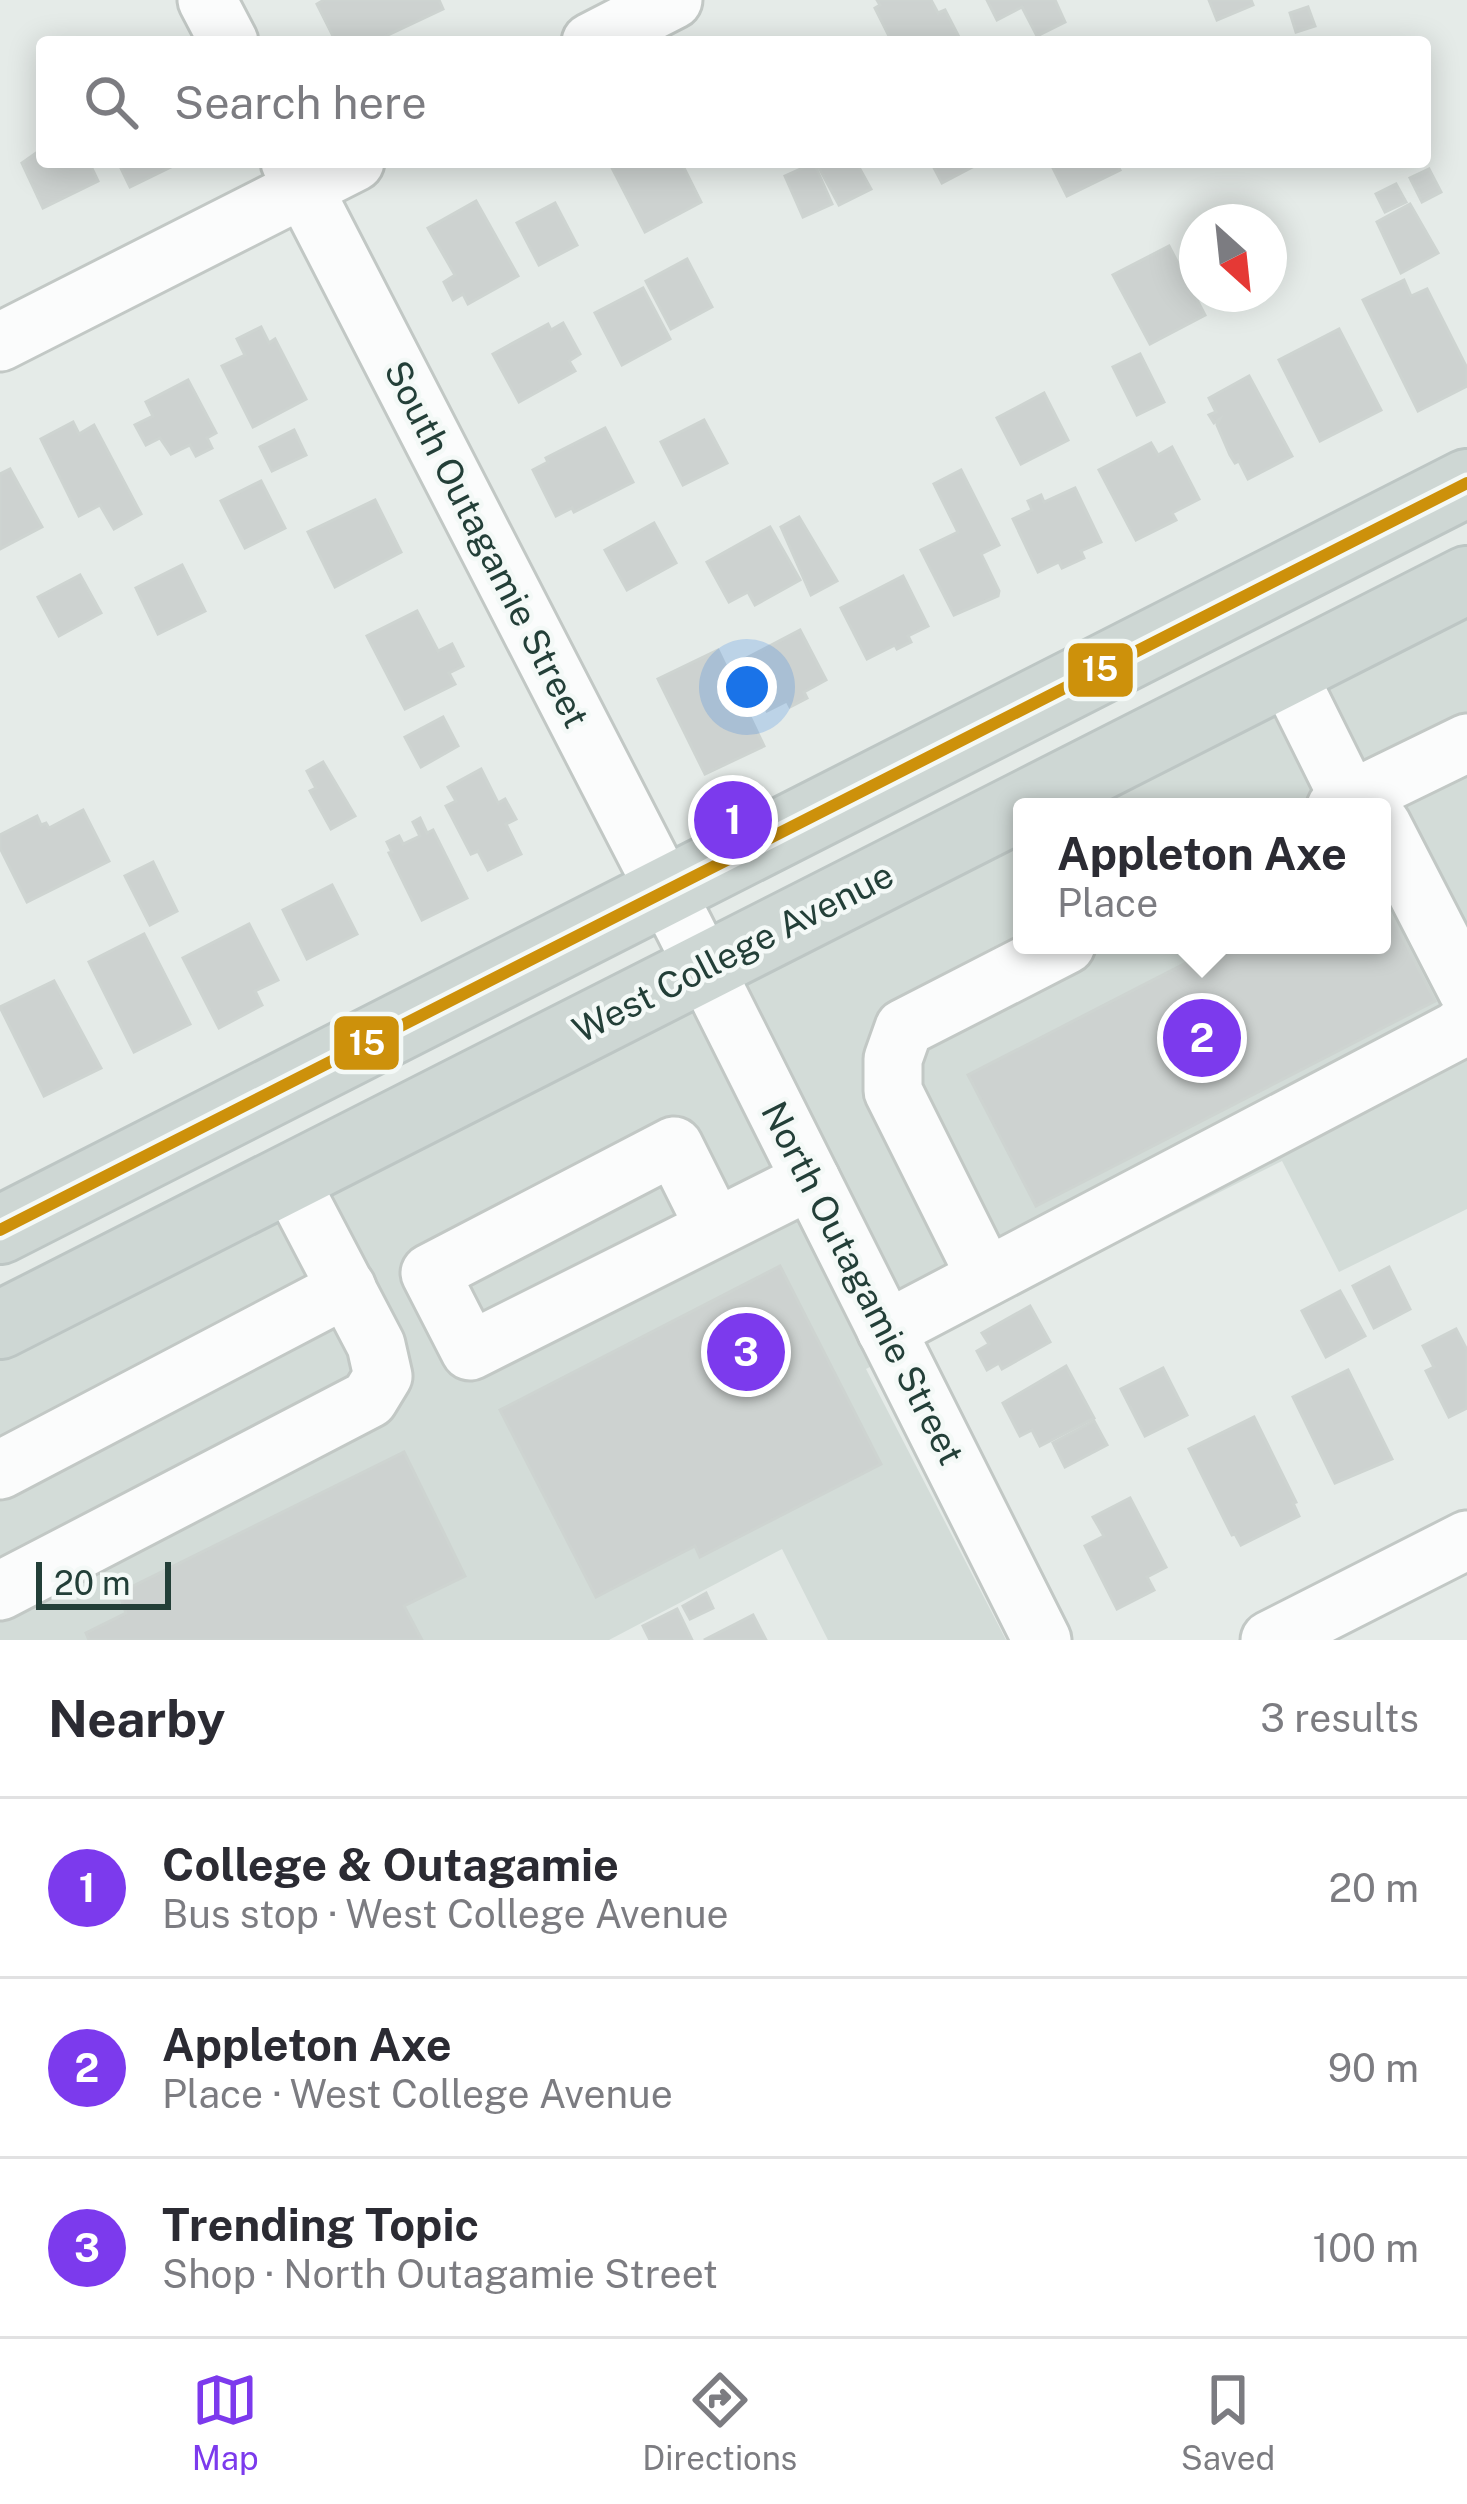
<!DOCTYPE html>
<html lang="en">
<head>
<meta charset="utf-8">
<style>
  body { margin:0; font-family:"Public Sans",sans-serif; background:#f2f2f3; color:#2b2b33 }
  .compass { position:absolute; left:1179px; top:204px; width:108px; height:108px; border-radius:50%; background:#fff; box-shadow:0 6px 30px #0003; rotate:153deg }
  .scale { position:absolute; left:36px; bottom:30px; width:135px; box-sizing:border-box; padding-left:12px; border:6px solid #233f38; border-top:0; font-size:33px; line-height:42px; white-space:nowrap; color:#233f38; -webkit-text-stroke:9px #f4f9f7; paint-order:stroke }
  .you { position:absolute; left:747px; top:687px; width:42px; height:42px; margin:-30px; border:9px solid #fff; border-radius:50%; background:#1a73e8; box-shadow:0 0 0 18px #1a73e833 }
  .badge { display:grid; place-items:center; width:78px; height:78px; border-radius:50%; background:#7c3aed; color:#fff; font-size:39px; font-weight:700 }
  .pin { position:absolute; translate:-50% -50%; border:6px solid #fff; box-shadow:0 3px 12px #0006 }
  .popup { position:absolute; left:1013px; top:798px; width:378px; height:156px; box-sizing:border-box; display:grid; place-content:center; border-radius:12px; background:#fff; filter:drop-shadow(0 3px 9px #0005); font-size:39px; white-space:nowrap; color:#7c7c81 }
  .popup b { font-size:45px; color:#2b2b33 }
  .popup::after { content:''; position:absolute; left:50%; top:100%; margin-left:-24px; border:24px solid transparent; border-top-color:#fff }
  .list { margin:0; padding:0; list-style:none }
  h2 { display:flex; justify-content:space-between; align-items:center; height:156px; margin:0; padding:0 48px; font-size:51px }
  h2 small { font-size:39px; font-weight:400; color:#7c7c81 }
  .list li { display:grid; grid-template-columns:78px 1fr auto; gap:36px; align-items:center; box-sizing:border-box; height:180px; padding:0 48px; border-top:3px solid #e1e1e2 }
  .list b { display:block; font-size:45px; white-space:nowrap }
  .list p { margin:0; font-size:39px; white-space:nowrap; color:#7c7c81 }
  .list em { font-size:39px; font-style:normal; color:#7c7c81 }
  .icon { flex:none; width:66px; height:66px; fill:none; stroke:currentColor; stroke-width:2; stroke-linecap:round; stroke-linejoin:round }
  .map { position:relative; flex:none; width:1467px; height:1640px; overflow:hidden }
  .search { position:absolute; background:#fff; box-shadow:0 6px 30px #0003; left:36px; right:36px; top:36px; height:132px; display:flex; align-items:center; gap:30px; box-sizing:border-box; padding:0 42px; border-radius:12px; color:#7c7c81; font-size:45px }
  .sheet { height:696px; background:#fff }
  nav { display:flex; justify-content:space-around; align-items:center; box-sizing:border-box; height:168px; border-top:3px solid #e1e1e2; background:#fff; font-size:33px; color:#7c7c81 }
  nav a { display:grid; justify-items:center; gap:6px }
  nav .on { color:#7c3aed }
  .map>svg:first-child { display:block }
  .built { fill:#d3dcd8 }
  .building { fill:#cdd2d0; stroke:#ced4d1; stroke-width:3 }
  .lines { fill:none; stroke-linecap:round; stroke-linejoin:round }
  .minor-casing { stroke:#c2c8c5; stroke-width:63 }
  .major-casing { stroke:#bdc6c4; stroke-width:72 }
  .minor { stroke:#fbfcfc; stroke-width:57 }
  .major { stroke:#ced7d4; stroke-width:66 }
  .bus-1-casing { stroke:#f4f9f7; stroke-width:21 }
  .bus-1 { stroke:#cd910b; stroke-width:12 }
  .labels { text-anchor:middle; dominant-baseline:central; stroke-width:9; stroke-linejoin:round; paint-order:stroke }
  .street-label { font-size:36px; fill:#233f38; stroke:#f4f9f7 }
  .line-badge { stroke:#f4f9f7; stroke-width:4.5 }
  .badge-label { font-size:33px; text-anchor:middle; font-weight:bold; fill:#fff }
</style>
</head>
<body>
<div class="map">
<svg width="1467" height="1640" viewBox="0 0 1467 1640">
  <rect width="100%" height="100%" fill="#e5ebe8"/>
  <path class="built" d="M1467 611V1209L1339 1272 1282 1161 866 1369 1006 1640H828L782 1549 609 1640H0V1356L1022 837V945H1382V807H1081Z"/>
  <g class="building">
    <path d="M324 0H439L443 9 373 42H336L317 4Z"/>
    <path d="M877 0H931L938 13 945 10 959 37 949 42H892L875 8 880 5Z"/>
    <path d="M987 0H1055L1065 22 1037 36 1022 7 997 20Z"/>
    <path d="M1209 0H1251L1253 5 1217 20Z"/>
    <path d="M1308 7 1315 26 1296 32 1290 13Z"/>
    <path d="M42 149V162H89L98 181 43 208 22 163Z"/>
    <path d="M118 162H174L175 165 130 187Z"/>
    <path d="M609 162H681L701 202 645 232Z"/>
    <path d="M820 162H856L871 189 839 205 817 164Z"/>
    <path d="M931 162H982L942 183Z"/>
    <path d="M1050 162H1116L1120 170 1067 196Z"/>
    <path d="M814 163 832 204 803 217 785 176Z"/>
    <path d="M1429 169 1441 192 1422 202 1410 178Z"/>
    <path d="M1396 184 1406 202 1385 212 1376 194Z"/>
    <path d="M476 201 518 276 468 304 463 294 453 300 444 282 455 275 428 228Z"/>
    <path d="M555 203 577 245 539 265 517 223Z"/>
    <path d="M1410 204 1438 253 1401 273 1377 222Z"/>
    <path d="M1169 246 1205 315 1150 344 1113 275Z"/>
    <path d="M687 259 712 307 671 329 646 281Z"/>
    <path d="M1404 280 1411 296 1427 289 1467 368V386L1418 411 1363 300Z"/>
    <path d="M643 288 670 339 622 365 595 313Z"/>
    <path d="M563 323 580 354 569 361 575 371 519 402 493 354 548 324 551 330Z"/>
    <path d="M261 327 269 343 275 339 306 399 253 427 222 366 245 355 237 339Z"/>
    <path d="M1339 329 1381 410 1320 441 1279 360Z"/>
    <path d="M1140 354 1164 402 1137 415 1113 367Z"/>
    <path d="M1249 376 1292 456 1248 479 1239 461 1235 463 1230 455 1217 425 1220 419 1214 423 1209 415 1216 412 1209 398Z"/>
    <path d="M188 380 216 433 207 438 212 448 196 456 190 445 171 454 160 438 146 445 135 425 153 416 146 402Z"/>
    <path d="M1044 393 1068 440 1021 464 997 418Z"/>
    <path d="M704 420 727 463 683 485 661 442Z"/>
    <path d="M73 422 79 434 94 425 141 514 114 529 100 505 79 516 41 439Z"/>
    <path d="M605 428 633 482 574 512 572 508 556 516 533 470 548 462 546 458Z"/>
    <path d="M294 430 306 455 272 471 260 447Z"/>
    <path d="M1151 443 1158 455 1172 447 1199 499 1172 513 1176 520 1136 540 1099 470Z"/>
    <path d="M10 469 42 527 0 549V474Z"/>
    <path d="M961 470 999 545 981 554 999 591 998 596 954 615 921 550 958 532 934 484Z"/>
    <path d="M261 481 285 528 245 548 221 501Z"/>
    <path d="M1075 488 1101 542 1081 551 1084 558 1062 568 1059 562 1038 572 1013 519 1032 510 1028 501 1041 495 1044 502Z"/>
    <path d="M375 500 401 552 335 587 308 532Z"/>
    <path d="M799 517 837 581 811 595 781 527Z"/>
    <path d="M654 523 676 563 627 590 605 550Z"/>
    <path d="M770 527 800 580 755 605 748 592 729 602 707 562Z"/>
    <path d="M182 565 205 611 158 634 136 588Z"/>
    <path d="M80 575 101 613 59 636 38 597Z"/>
    <path d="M903 576 928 626 908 636 911 642 897 649 895 645 867 659 841 608Z"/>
    <path d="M417 611 438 651 452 644 463 666 449 673 455 684 405 709 367 636Z"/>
    <path d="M800 630 826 680 804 692 807 698 790 707 787 701 767 711 741 661Z"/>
    <path d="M718 650 764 746 705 774 658 679Z"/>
    <path d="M443 717 458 746 421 767 405 737Z"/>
    <path d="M323 762 355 816 331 829 310 791 316 788 307 771Z"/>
    <path d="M481 769 498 803 505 799 516 819 506 824 521 854 488 870 478 851 471 854 446 806 456 801 448 787Z"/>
    <path d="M83 810 109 861 27 902 0 848V835L37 816 41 825 46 823 49 828Z"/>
    <path d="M420 818 427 833 433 830 467 898 422 920 389 853 392 852 387 842 399 836 403 844 420 836 413 822Z"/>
    <path d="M153 862 177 911 150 925 125 876Z"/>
    <path d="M332 885 357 934 307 959 283 910Z"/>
    <path d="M1382 897 1435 1001 1036 1206 968 1075 1221 945H1382Z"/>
    <path d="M249 924 278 980 255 991 262 1005 219 1028 183 958Z"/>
    <path d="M144 934 190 1024 134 1052 89 962Z"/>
    <path d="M54 981 101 1068 44 1096 0 1007Z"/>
    <path d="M780 1266 881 1464 700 1557 695 1546 596 1597 500 1410Z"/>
    <path d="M1389 1267 1410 1309 1374 1328 1353 1286Z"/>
    <path d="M1340 1291 1365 1336 1326 1357 1302 1311Z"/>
    <path d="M1030 1306 1050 1342 1002 1369 999 1363 987 1370 977 1351 989 1344 982 1333Z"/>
    <path d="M1456 1329 1467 1350V1408L1449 1417 1426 1371 1434 1367 1423 1346Z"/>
    <path d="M1066 1366 1094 1418 1040 1446 1032 1430 1020 1436 1003 1403Z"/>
    <path d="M1163 1368 1187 1415 1145 1436 1121 1389Z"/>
    <path d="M1348 1370 1392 1459 1335 1483 1293 1397Z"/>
    <path d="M1254 1417 1296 1502 1293 1503 1299 1516 1241 1545 1235 1534 1232 1535 1189 1449Z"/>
    <path d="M1094 1421 1107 1445 1065 1467 1053 1443Z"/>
    <path d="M404 1452 465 1576 404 1606 422 1640H89L86 1633 126 1613 119 1593Z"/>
    <path d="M1130 1498 1166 1567 1147 1577 1154 1590 1117 1609 1085 1546 1104 1536 1093 1517Z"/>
    <path d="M706 1593 713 1608 690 1619 683 1606Z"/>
    <path d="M677 1609 692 1640H650L643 1626Z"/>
    <path d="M753 1615 766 1640H704Z"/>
  </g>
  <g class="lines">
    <defs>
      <g id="minor">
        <path d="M207 0 229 42"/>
        <path d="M591 42 673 0"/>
        <path d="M290 162 684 927 1042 1640"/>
        <path d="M0 342 355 162"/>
        <path d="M1286 671 1350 800 1363 807"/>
        <path d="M1336 807 1467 743"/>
        <path d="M1382 825 1467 990"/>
        <path d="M715 1228 674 1146 430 1273 470 1351 811 1180"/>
        <path d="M986 1277 893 1091V1059L904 1028 1066 945"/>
        <path d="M886 1330 1456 1031 1467 1022"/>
        <path d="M0 1470 347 1288"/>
        <path d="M0 1591 369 1399 383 1376 376 1345 289 1179"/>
        <path d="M1270 1640 1467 1540"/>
      </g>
      <g id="major">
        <path d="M0 1230 1467 483"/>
        <path d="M0 1325 1467 580"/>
      </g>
    </defs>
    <use href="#minor" class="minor-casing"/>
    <use href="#major" class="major-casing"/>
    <use href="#minor" class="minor"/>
    <use href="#major" class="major"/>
    <defs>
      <path id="bus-1" d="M0 1230 1467 483"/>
    </defs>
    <use href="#bus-1" class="bus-1-casing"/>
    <use href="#bus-1" class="bus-1"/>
  </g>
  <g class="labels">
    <g class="street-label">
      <text transform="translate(487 544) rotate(63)">South Outagamie Street</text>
      <text transform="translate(733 952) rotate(-27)">West College Avenue</text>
      <text transform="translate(863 1283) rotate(63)">North Outagamie Street</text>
    </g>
  </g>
  <g class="line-badge">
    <rect x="1066" y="641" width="69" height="58" rx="12" fill="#cd910b"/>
    <rect x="332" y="1014" width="69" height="58" rx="12" fill="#cd910b"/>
  </g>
  <g class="badge-label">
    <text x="1100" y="681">15</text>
    <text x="367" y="1055">15</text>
  </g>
</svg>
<svg class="compass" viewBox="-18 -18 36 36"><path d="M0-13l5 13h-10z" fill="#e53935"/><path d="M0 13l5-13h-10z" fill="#7c7c81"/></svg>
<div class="scale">20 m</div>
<div class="you"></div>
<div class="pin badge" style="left:733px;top:820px">1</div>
<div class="pin badge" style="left:1202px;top:1038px">2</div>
<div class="popup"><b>Appleton Axe</b>Place</div>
<div class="pin badge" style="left:746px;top:1352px">3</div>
<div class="search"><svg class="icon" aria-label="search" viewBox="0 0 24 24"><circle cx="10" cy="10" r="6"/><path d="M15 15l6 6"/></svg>Search here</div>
</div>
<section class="sheet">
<h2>Nearby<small>3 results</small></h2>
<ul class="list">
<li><span class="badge">1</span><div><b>College &amp; Outagamie</b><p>Bus stop · West College Avenue</p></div><em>20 m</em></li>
<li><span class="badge">2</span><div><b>Appleton Axe</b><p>Place · West College Avenue</p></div><em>90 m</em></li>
<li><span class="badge">3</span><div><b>Trending Topic</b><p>Shop · North Outagamie Street</p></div><em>100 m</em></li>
</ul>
</section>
<nav>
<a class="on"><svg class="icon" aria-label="map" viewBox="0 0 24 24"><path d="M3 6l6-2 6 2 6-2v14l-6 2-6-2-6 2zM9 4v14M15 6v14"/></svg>Map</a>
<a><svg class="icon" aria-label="directions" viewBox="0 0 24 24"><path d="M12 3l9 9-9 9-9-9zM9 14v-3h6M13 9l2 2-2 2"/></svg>Directions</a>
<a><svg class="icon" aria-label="saved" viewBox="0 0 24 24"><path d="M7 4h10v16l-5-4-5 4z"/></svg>Saved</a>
</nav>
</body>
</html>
